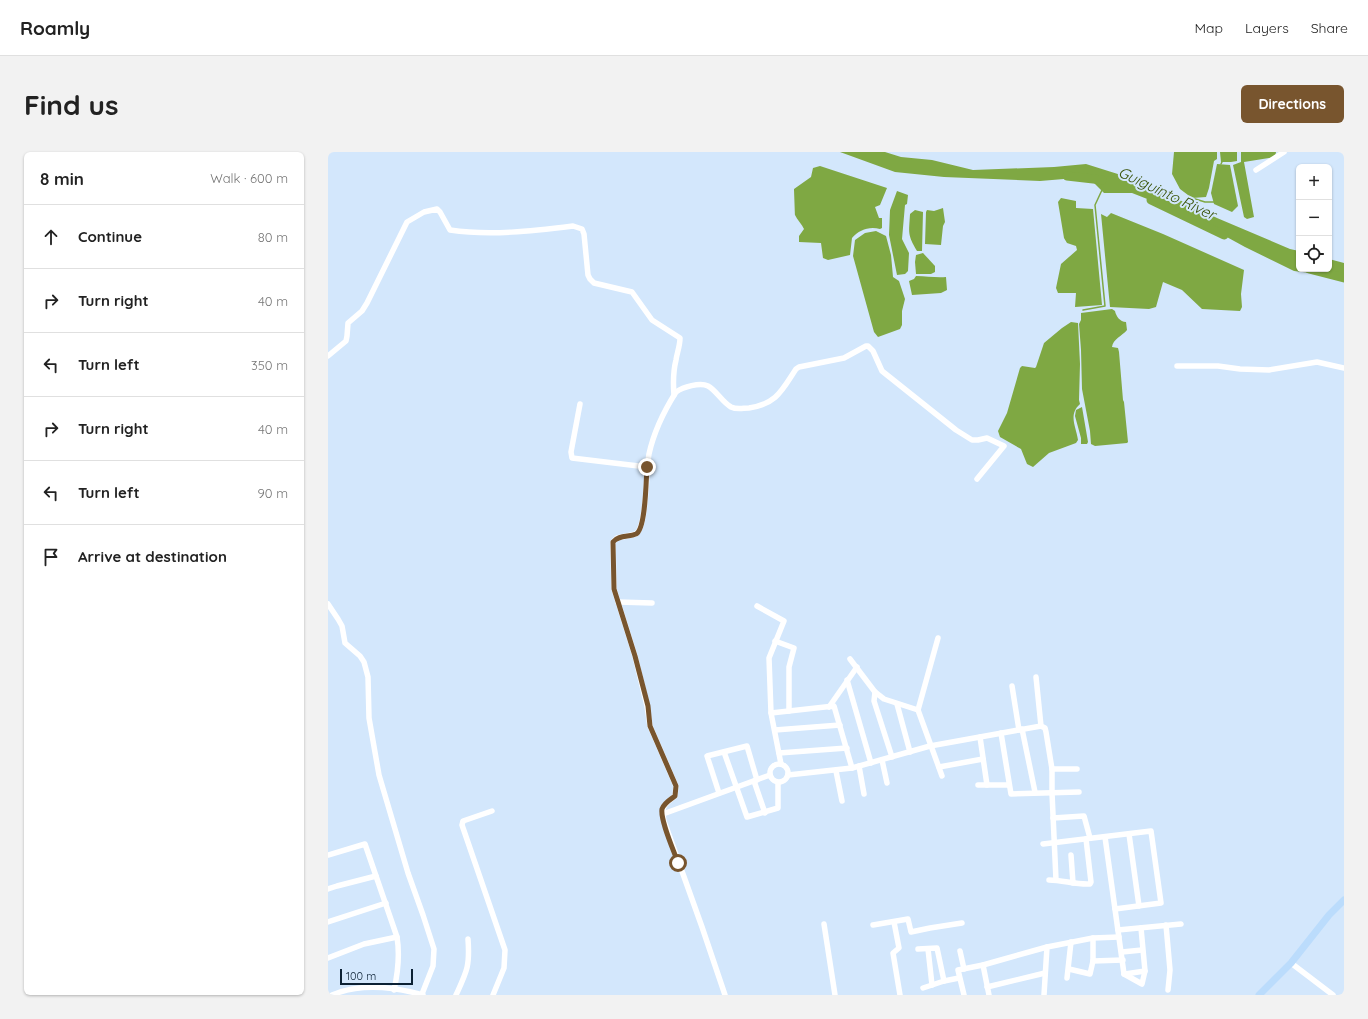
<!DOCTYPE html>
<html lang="en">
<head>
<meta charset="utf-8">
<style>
  body { margin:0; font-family:Quicksand,sans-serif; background:#f2f2f2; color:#222 }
  .controls { position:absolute; right:12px; top:12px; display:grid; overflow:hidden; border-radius:6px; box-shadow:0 1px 3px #0004 }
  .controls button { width:36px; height:36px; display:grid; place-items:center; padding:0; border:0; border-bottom:1px solid #e0e0e0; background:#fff; color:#222; font:20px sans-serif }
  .scale { position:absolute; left:12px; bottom:10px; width:73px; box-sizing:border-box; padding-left:4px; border:2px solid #0c2134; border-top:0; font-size:11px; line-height:14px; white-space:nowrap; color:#0c2134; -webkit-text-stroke:3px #d3e7fc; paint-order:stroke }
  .stop { position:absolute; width:12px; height:12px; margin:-9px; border:3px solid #78552e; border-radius:50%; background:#fff }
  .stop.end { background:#78552e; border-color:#fff; box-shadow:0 1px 4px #0008 }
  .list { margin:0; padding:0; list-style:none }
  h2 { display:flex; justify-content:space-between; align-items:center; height:52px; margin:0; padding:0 16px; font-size:17px }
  h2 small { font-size:13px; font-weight:400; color:#767676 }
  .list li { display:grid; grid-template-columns:26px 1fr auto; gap:12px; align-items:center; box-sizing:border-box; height:64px; padding:0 16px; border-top:1px solid #e0e0e0 }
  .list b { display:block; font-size:15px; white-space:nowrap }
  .list em { font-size:13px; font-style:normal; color:#767676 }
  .icon { flex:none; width:22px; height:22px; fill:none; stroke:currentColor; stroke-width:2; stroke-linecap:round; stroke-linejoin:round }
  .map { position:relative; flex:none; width:1016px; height:843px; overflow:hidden; border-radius:6px }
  header { display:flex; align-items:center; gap:24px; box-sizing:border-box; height:56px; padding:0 20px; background:#fff; border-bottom:1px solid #e0e0e0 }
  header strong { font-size:19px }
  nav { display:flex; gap:22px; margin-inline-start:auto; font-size:14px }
  .intro { display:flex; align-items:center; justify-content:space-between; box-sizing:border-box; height:96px; padding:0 24px }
  h1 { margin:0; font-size:28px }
  .button { padding:10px 18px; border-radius:6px; background:#78552e; color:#fff; font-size:14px; font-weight:700 }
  main { display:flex; gap:24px; padding:0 24px }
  aside { flex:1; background:#fff; border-radius:6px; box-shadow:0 1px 3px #0004 }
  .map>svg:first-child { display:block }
  .water { fill:#7fa843 }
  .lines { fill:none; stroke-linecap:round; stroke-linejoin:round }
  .stream { stroke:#7fa843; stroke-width:1.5 }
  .river { stroke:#7fa843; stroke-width:9 }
  .minor { stroke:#fff; stroke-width:5.5 }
  .major { stroke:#bbdcfc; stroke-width:7 }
  .route { stroke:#78552e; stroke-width:5 }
  .labels { text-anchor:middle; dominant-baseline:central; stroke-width:4; stroke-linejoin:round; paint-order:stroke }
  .water-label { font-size:15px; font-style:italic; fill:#365004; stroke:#d3e7fc }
</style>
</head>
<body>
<header>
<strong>Roamly</strong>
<nav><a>Map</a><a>Layers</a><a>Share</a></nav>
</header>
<div class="intro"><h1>Find us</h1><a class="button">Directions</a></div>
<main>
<aside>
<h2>8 min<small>Walk · 600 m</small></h2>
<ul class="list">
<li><svg class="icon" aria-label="ahead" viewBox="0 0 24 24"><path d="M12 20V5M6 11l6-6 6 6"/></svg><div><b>Continue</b></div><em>80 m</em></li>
<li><svg class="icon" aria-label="right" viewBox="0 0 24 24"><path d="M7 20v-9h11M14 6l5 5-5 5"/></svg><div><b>Turn right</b></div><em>40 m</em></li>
<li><svg class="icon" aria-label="left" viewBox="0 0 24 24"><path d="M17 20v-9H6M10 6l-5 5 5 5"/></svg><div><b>Turn left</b></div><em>350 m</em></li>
<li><svg class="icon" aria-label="right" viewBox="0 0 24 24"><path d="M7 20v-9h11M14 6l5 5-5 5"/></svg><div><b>Turn right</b></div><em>40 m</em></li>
<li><svg class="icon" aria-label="left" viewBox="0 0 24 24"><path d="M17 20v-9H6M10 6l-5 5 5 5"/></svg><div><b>Turn left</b></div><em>90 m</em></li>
<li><svg class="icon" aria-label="arrive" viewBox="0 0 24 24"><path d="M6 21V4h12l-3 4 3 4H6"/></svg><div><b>Arrive at destination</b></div></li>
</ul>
</aside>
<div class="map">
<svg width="1016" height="843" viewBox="0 0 1016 843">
  <rect width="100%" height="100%" fill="#d3e7fc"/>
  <g class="water">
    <path d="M512 0H557L573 5 604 8 645 18 726 15 758 12 812 29 889 66 962 97 971 99V117H1001V107L1016 111V125L966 119 917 95 855 61 804 41H776L760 25 712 29 616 25 567 20Z"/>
    <path d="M846 0H889V7L886 9 881 36 878 45 864 46 852 37 844 22Z"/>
    <path d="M892 0H909V9L903 10H893Z"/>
    <path d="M913 0H948L947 5 916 10 926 65 919 67 916 65 905 13 913 10Z"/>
    <path d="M889 12 902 13 910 54 904 60 886 52 883 41Z"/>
    <path d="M492 14 559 36 552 53 547 55 551 66H554V76L552 77C541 74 531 78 524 86L522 103 500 108 495 106 493 91 471 90V84L476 77C474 72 469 68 467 63 467 61 466 39 466 37L483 25 485 16Z"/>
    <path d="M569 39 580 43 579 52 577 53 574 87 581 101 580 119 577 122 569 123 561 83 562 58Z"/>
    <path d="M733 46 748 49V56L765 57 774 153 747 155 748 141H730L728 136 733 112 749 98 748 94 739 91 736 86 730 50Z"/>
    <path d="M615 56 617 70 615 74 613 93 597 92 598 60 599 58 606 59Z"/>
    <path d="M587 58 595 60 594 99H589C579 82 581 81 582 62Z"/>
    <path d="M783 61 835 82 916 118 913 142 914 155 912 159 874 157 854 138 835 130 828 155 821 157 782 155 773 62 779 65Z"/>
    <path d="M548 79 558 84 563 103 565 125 571 129 577 147 574 159V173L572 177 550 185 546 180 525 104 527 88 537 81Z"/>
    <path d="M595 101 607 114V120L603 122H588L587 110 588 103Z"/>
    <path d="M588 124C599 124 608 126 618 125L619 138 613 141 584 143 581 129 586 127Z"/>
    <path d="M784 157 787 159C788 164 792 170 798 170L799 178C794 184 785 187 784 195L790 196 791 200 795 248 796 250 800 290 799 291 767 294 763 292 762 279 754 237 753 198 751 172 753 168V161Z"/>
    <path d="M743 170 750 171 752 212 751 248 752 252C740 263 748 274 750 288L748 291 721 301 705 315 699 312 693 297 672 285 670 279 679 261 692 216 694 214 707 216 708 215 716 191 734 176Z"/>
    <path d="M754 255 760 290 759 292H753V286L747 264 748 258Z"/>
  </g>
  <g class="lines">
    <g class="stream">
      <path d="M893 12 894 10"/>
      <path d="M864 46 877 50H886"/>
      <path d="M755 158 777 154 767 53 774 38"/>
    </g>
    <g class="river">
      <path d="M739 24 774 28"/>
      <path d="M823 48 896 83"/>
      <path d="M981 117 1016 126"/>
    </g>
    <g class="minor">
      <path d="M928 18 956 0"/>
      <path d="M0 204 18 189 19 184 20 171 34 159 39 151 79 70 96 60 109 57 112 60 122 78C162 84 205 79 245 74L254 77 256 82 260 123 262 127 266 131 304 140 324 168 352 186C352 194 349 201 348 208 345 220 345 231 346 243"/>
      <path d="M849 214H890L912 217 941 218 989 210 1016 216"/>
      <path d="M252 252 243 300 244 306 319 315"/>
      <path d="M290 450 324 451"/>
      <path d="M0 452 10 467 14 474 17 491 32 504 36 510 40 525 41 566 51 623 80 721 95 763 106 797 105 814 94 842"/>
      <path d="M429 454 456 469 441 506 443 561 453 612"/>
      <path d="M610 486 590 558 614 624"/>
      <path d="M447 489 466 496 461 515V559"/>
      <path d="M522 507 547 540 556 547 590 558"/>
      <path d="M708 525 713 574 717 576 718 580 724 617V641L728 728"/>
      <path d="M519 528 543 611"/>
      <path d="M684 534 691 578"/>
      <path d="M547 540 546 549 564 605"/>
      <path d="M569 552 582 600"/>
      <path d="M501 555 529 515"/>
      <path d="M443 561 506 554 524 616"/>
      <path d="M694 577 707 640"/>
      <path d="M447 578 512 573"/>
      <path d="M673 581 683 642 751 640"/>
      <path d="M652 585 659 633"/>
      <path d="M396 600 419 665 450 656V631"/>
      <path d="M451 601 519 596"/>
      <path d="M554 608 559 631"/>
      <circle cx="451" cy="621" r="9"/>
      <path d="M531 614 536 642"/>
      <path d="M611 615 655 607"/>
      <path d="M724 617H749"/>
      <path d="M508 619 514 649"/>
      <path d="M460 623 524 616 602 594 713 574"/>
      <path d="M426 629 437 661"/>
      <path d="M650 633H681"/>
      <path d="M391 641 379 604 419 594 429 628"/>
      <path d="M164 659 135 669 134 673 177 798 176 816 165 843"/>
      <path d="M335 662 442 623"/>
      <path d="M725 666 756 664 762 686"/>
      <path d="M801 682 811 754"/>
      <path d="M777 685 796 822"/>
      <path d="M715 692 823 679 833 751 787 757"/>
      <path d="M0 703 37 692 69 785C72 803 70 820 66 838"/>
      <path d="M743 703 745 731"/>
      <path d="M721 728C735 728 748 733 762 732L763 730 758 687"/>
      <path d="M0 737 9 734 48 724"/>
      <path d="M0 770 58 751"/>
      <path d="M566 770 571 796 565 801 572 843"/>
      <path d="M496 772 507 843"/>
      <path d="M545 773 580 767 583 780 602 776 634 771"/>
      <path d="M838 773 842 818 840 838"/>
      <path d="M790 778 853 772"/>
      <path d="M590 797 609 796 616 829"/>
      <path d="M600 797 604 833"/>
      <path d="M632 799 636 817"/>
      <path d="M794 800 814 798"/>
      <path d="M0 806 36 792 69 785"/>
      <path d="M765 809 795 808"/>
      <path d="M963 811 1005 843"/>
      <path d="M655 813 661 843"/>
      <path d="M741 817 762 822 765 809V786"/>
      <path d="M796 822 814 832 817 819 813 776"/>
      <path d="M797 822 817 819"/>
      <path d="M739 826 743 790"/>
      <path d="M659 835 717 821"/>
      <path d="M595 836 616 829 631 826"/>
      <path d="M4 843C32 831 67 835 95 843"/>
      <path d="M128 843C139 819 142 814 140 787"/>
      <path d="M397 843 374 775 336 669C333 654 336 653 347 644L348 634 322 574 319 554 307 504 286 437 285 390 289 386 308 382C319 375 318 317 321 302 326 279 336 259 348 240 355 235 372 230 380 234 388 238 394 250 403 255 409 258 415 256 421 256 449 252 454 238 468 217L471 215 516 206 538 194H540L545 199 554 219 628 278 644 288H650L659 286 676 294 649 327"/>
      <path d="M636 843 630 818 655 813 719 795"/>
      <path d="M716 843 719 795 765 786 791 785"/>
    </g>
    <path class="major" d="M931 843 963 811 1001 763 1016 748"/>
  </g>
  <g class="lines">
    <path class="route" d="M319 315C318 326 318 377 308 382 301 385 290 383 285 390L286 437 307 504 320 554 322 574 348 634 347 644C343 647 336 651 334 657 332 668 346 699 350 711"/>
  </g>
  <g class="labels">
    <g class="water-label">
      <text transform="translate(839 41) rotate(25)">Guiguinto River</text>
    </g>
  </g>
</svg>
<div class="controls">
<button>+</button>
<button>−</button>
<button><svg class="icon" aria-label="locate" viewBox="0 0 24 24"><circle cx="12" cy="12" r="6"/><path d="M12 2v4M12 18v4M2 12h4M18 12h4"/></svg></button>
</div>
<div class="scale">100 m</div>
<div class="stop" style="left:350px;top:711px"></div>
<div class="stop end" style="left:319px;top:315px"></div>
</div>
</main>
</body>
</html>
